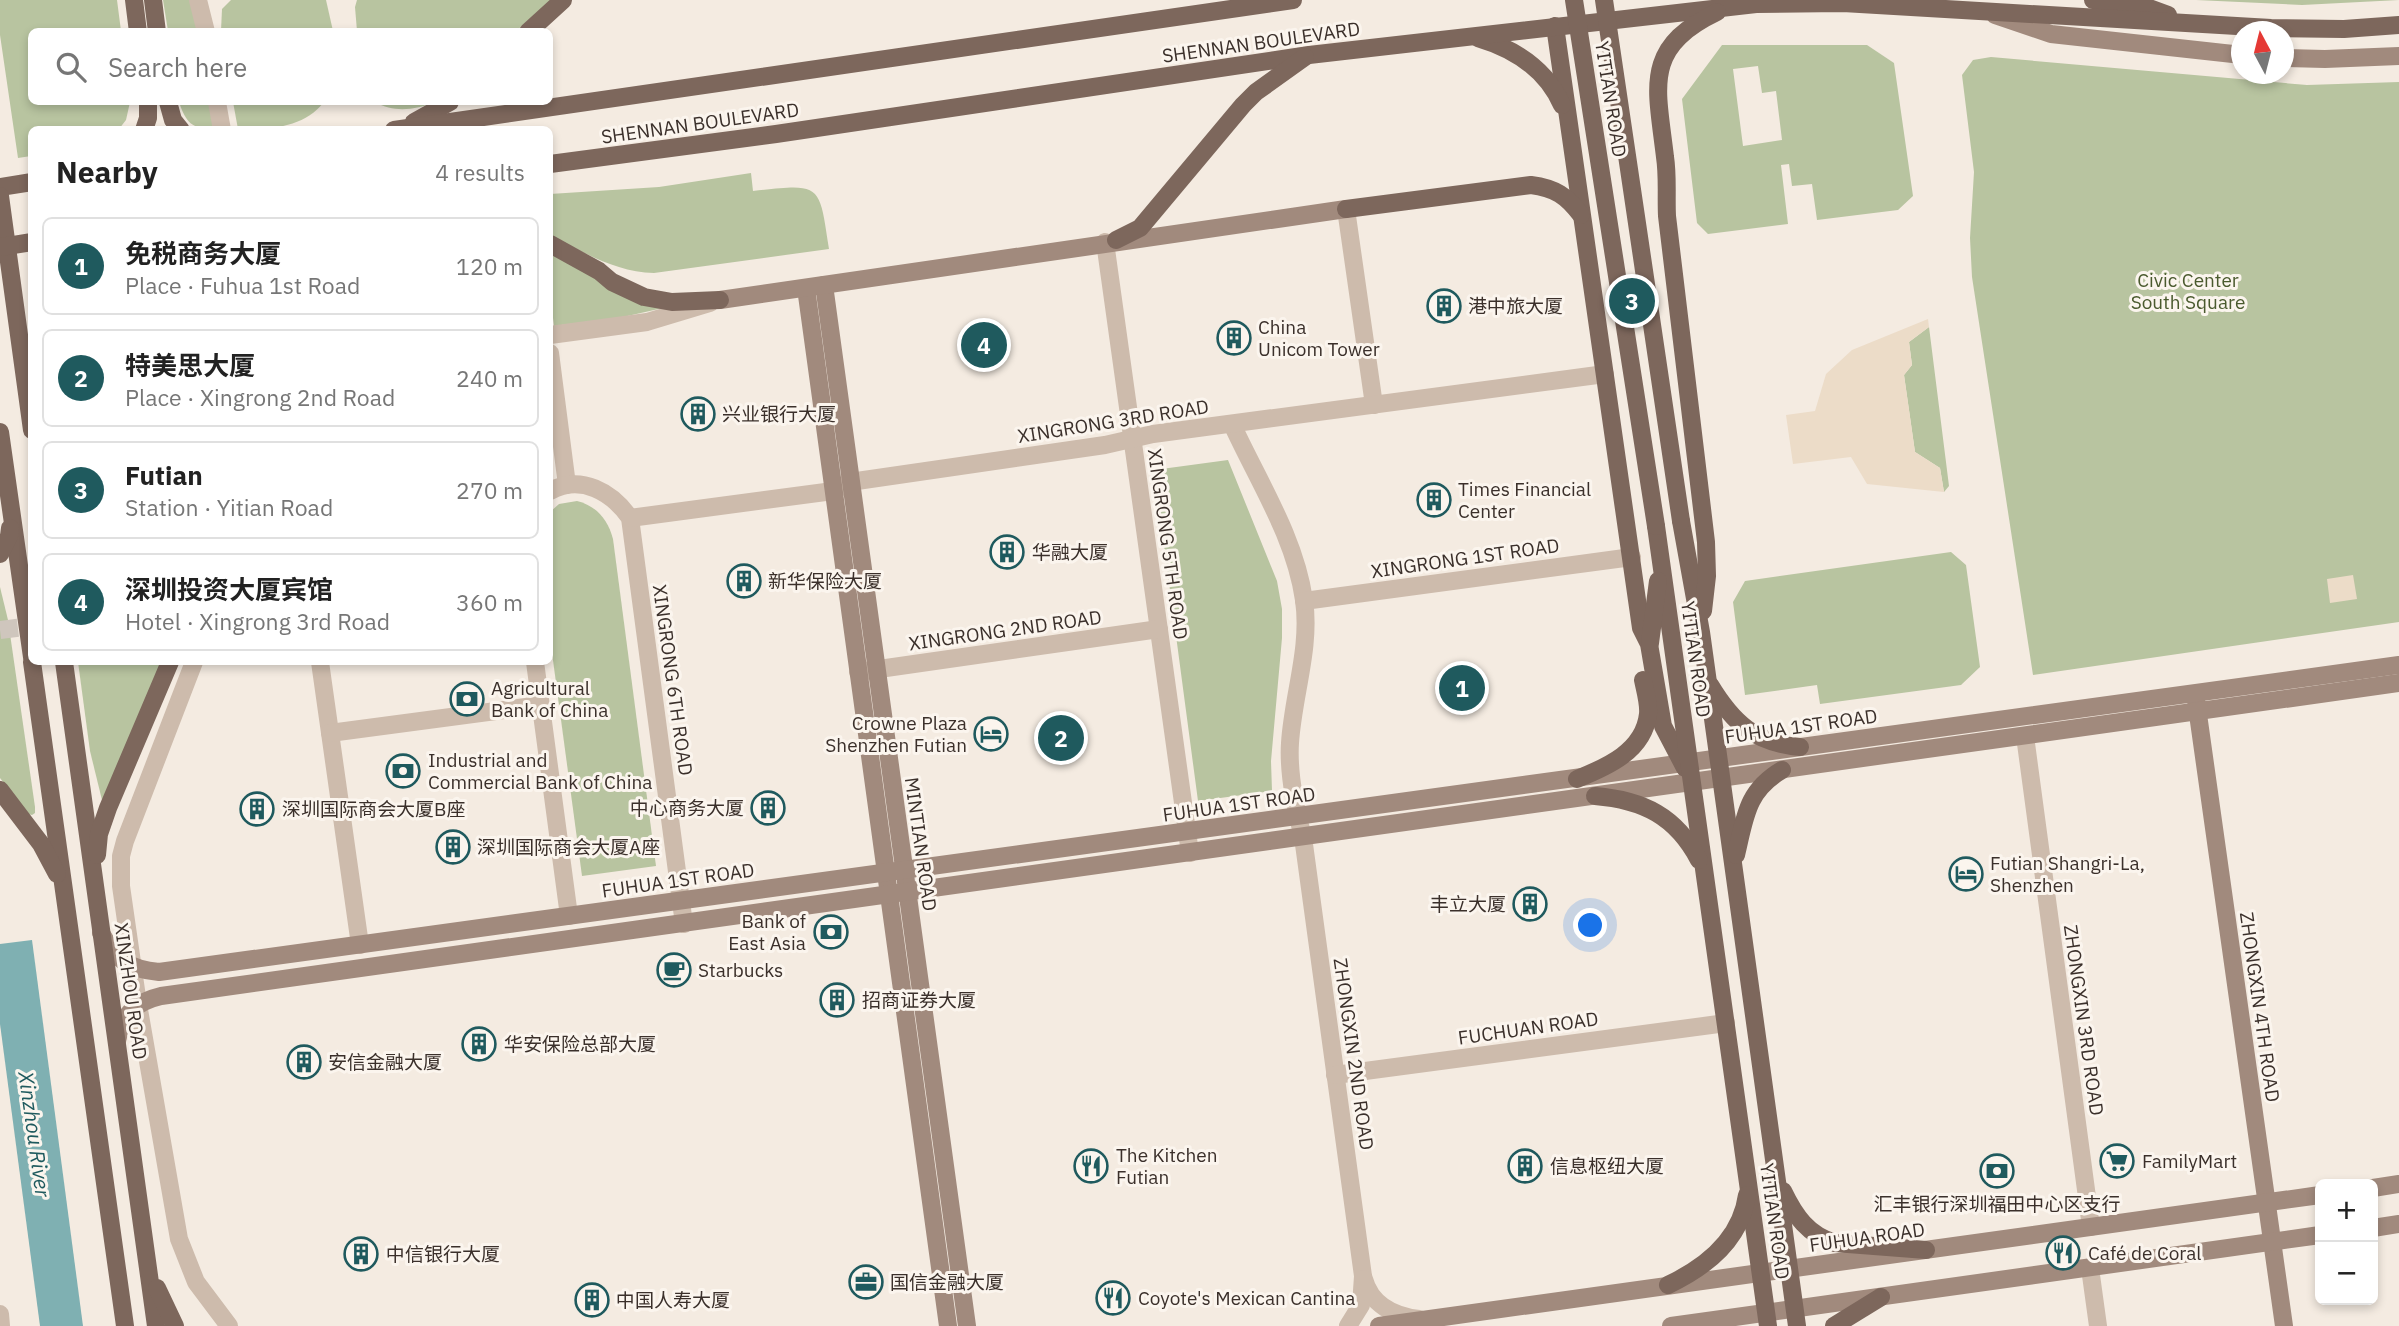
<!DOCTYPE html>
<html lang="en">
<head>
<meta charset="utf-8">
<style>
  body { margin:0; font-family:"IBM Plex Sans","Noto Sans SC",sans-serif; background:#f2f2f2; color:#222 }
  .controls { position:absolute; right:21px; bottom:21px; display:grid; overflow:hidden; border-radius:10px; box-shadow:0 4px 10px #0003 }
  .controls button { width:63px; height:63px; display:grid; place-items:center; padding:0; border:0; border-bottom:2px solid #e0e0e0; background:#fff; color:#222; font:35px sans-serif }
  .compass { position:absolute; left:2231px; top:21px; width:63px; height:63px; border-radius:50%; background:#fff; box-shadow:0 4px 10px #0003; rotate:353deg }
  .you { position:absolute; left:1591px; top:926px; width:24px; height:24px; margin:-18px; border:5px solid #fff; border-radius:50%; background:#1a73e8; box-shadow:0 0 0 10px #1a73e833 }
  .badge { display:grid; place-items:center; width:46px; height:46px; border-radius:50%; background:#1f5a5e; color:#fff; font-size:23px; font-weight:700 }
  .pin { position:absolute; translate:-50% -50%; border:4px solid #fff; box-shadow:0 2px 7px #0006 }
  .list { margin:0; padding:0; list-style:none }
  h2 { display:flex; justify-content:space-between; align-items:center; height:91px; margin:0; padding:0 28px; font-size:30px }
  h2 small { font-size:23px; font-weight:400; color:#767676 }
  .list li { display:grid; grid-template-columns:46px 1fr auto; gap:21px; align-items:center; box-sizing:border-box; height:98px; margin:0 14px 14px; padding:0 14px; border:2px solid #e0e0e0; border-radius:10px }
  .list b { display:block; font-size:26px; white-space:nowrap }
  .list p { margin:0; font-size:23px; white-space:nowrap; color:#767676 }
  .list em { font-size:23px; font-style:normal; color:#767676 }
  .icon { flex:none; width:38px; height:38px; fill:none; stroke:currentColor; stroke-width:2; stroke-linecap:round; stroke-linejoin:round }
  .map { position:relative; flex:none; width:2399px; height:1326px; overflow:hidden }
  .search { position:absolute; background:#fff; box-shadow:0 4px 10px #0003; left:28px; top:28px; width:525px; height:77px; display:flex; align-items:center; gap:18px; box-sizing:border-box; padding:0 24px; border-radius:10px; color:#767676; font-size:26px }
  .panel { position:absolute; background:#fff; box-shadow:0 4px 10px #0003; left:28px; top:126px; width:525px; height:539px; border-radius:10px }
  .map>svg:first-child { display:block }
  .green { fill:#b8c4a0; fill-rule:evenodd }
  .plaza { fill:#ecdcc8 }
  .water { fill:#7fb0b2 }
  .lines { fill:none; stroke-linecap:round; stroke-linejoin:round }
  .street-tunnel { stroke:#cfc6bd; stroke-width:18; stroke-dasharray:18 9; stroke-linecap:butt }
  .street { stroke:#cdbbac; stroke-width:18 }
  .secondary { stroke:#a18a7d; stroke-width:18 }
  .primary { stroke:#7d675c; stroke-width:18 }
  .primary-bridge { stroke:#7d675c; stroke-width:18 }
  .labels { text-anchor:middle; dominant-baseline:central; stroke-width:6; stroke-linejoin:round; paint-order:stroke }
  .street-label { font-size:19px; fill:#3b302b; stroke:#fbf5ee }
  .park-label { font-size:19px; fill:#4a5a2e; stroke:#fbf5ee }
  .poi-label { font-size:19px; fill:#3b302b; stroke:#fbf5ee; text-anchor:start }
  .water-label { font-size:21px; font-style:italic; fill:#1f5a5e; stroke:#fbf5ee }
</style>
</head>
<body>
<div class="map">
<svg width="2399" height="1326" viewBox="0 0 2399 1326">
  <rect width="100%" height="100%" fill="#f4ebe1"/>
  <g class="green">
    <path d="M0 0H117L121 31 32 32V102H130L126 120 119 129 32 130 31 156 18 158 0 35Z"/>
    <path d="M163 0H193L200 31H168Z"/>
    <path d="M231 0H326L333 31H221L222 9Z"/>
    <path d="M357 0H551L515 32 357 31 355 7Z"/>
    <path d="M2196 0H2399L2302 5Z"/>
    <path d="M1722 45H1867L1894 63 1913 196 1898 210 1817 220 1812 184 1792 186 1789 164 1781 165 1788 224 1708 234 1697 223 1682 99ZM1758 66 1762 93 1776 91 1782 140 1743 146 1733 69Z"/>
    <path d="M1991 57 2307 85 2399 82V622L2033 675 1972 277 1970 238 1974 172 1962 75 1973 60Z"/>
    <path d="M179 102H210L214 129C192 129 186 123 179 102Z"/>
    <path d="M233 102H324C304 128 268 130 238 129Z"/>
    <path d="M375 102H435C415 110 394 113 375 102Z"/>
    <path d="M751 173 753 191C822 183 819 183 829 249L654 273C615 272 583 252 550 235V194L659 187Z"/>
    <path d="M550 248 663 308 623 317 554 326 550 293Z"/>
    <path d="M1929 327 1949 486 1944 492 1940 468 1915 452 1904 375 1912 365 1909 342Z"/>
    <path d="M1228 460 1277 581 1282 609V638L1271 761 1272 791 1198 801 1154 470Z"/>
    <path d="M577 501C597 506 608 520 613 539L656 866 582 876 550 638V512L559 504Z"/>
    <path d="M1951 552 1966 565 1980 667 1961 685 1820 704 1817 685 1745 695 1733 602 1745 581Z"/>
    <path d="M0 587 8 620 35 807V813L32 815 28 814 0 778Z"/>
    <path d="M78 662H167L108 796 102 800 90 751Z"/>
  </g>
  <g class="plaza">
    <path d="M1928 319 1929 327 1909 342 1912 365 1904 375 1915 452 1940 468 1944 492 1867 484 1851 457 1793 464 1786 415 1815 411 1826 374 1852 350Z"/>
    <path d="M2353 575 2357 599 2330 603 2327 579Z"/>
  </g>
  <path class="water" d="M32 940 83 1326H40L0 1024V944Z"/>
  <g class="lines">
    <path class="street-tunnel" d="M0 630 32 626"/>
    <g class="street">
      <path d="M198 0 206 32"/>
      <path d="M217 102 222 130"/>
      <path d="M1346 209 1374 405"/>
      <path d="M1105 242 1190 853"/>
      <path d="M550 335 647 322 710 303"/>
      <path d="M550 353 567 485"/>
      <path d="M1232 424C1258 481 1295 537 1304 600 1311 648 1293 695 1290 743 1288 774 1295 807 1303 837L1363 1276 1361 1305 1348 1326"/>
      <path d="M550 491C581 474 612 492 630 518L684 924"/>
      <path d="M630 518 833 491 850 482 1105 445 1153 434 1605 374"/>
      <path d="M1304 601 1632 557"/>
      <path d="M194 662 125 841 121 856V886L138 1004 179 1239 196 1282 229 1326"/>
      <path d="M320 662 360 945"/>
      <path d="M535 662 569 916"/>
      <path d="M858 672 1159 629"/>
      <path d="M330 733 541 705"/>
      <path d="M2025 736 2091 1227"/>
      <path d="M1335 1075 1726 1023"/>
      <path d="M2090 1268 2098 1326"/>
      <path d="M1364 1279C1371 1305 1395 1316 1419 1319"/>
      <path d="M0 1314 1 1326"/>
    </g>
    <g class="secondary">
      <path d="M1995 15 2051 34 2242 55"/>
      <path d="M2284 58 2325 59 2399 56"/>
      <path d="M824 285 967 1326"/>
      <path d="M806 288 948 1326"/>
      <path d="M720 300 1346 209"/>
      <path d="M2196 700 2284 1326"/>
      <path d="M101 933C116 960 128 969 159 972L2399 665"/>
      <path d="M117 1041C122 1015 135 1002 161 996L2399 683"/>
      <path d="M2373 1188 2399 1184"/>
      <path d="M2373 1228 2399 1224"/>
      <path d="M1379 1326 2320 1195"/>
      <path d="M1671 1326 2320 1235"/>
    </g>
    <g class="primary">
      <path d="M134 0 138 32"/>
      <path d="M153 0 157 32"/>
      <path d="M2093 0 2141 5 2168 15"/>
      <path d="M1555 26 1641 628 1649 644 1663 726 1685 768"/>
      <path d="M528 32 563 0"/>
      <path d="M1478 38C1515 49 1546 69 1562 105"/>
      <path d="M414 122 450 102"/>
      <path d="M394 130 1293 0"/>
      <path d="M550 164 776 134 1309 55 1756 4 1843 3 2271 28 2344 29 2399 25"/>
      <path d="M0 187 32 182"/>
      <path d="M0 196 32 430"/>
      <path d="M1346 209 1531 185C1555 188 1567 196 1581 215"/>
      <path d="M1116 240 1140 228 1243 105 1256 92 1305 57"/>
      <path d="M550 244 599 271 612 282 644 297 672 302 720 300"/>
      <path d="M0 432 32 657"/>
      <path d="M1681 521 1701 632 1797 1326"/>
      <path d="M1656 526 1768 1326"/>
      <path d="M0 554 9 536 10 528"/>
      <path d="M1703 611 1707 576 1706 542 1667 216C1666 196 1668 176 1665 157 1657 87 1642 48 1717 12"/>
      <path d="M1650 643 1658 581"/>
      <path d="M32 662 125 1326"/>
      <path d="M64 662 156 1326"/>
      <path d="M1710 685C1733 723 1755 743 1800 747"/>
      <path d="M1577 779C1607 767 1644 751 1648 714 1649 703 1645 690 1643 680"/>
      <path d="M0 790 41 844 57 874"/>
      <path d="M1595 796C1643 800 1676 816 1699 860"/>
      <path d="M97 855 99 834 108 808 170 662"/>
      <path d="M1736 855C1745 818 1746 791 1782 770"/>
      <path d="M1783 1191C1795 1216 1808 1235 1835 1243L1926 1250"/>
      <path d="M1668 1285C1706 1267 1741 1240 1747 1195"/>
      <path d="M157 1288 175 1326"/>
      <path d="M1834 1326 1881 1297"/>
    </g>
    <g class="primary-bridge">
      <path d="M1574 0 1656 526"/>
      <path d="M1604 0 1681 521"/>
      <path d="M168 102 173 120 181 130"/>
      <path d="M144 130 148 118V102"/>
      <path d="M0 247 32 242"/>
    </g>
  </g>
  <defs>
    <symbol id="building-ring" viewBox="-11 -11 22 22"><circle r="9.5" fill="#fbf5ee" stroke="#1f5a5e" stroke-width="1.5"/><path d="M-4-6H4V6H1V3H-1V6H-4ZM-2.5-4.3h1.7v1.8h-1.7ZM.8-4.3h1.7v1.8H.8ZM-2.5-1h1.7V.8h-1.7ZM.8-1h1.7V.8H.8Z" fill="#1f5a5e"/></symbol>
    <symbol id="bank-ring" viewBox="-11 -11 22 22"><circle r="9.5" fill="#fbf5ee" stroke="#1f5a5e" stroke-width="1.5"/><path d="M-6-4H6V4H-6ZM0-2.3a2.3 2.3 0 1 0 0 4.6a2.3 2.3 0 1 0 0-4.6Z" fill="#1f5a5e"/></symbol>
    <symbol id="hotel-ring" viewBox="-11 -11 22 22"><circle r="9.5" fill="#fbf5ee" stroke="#1f5a5e" stroke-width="1.5"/><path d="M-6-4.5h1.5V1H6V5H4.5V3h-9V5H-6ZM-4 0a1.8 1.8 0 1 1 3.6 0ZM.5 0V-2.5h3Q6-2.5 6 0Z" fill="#1f5a5e"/></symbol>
    <symbol id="cafe-ring" viewBox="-11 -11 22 22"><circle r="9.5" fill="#fbf5ee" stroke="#1f5a5e" stroke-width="1.5"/><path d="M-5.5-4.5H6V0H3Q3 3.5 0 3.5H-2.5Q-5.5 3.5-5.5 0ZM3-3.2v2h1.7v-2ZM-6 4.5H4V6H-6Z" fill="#1f5a5e"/></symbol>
    <symbol id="supermarket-ring" viewBox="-11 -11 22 22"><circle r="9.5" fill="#fbf5ee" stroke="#1f5a5e" stroke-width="1.5"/><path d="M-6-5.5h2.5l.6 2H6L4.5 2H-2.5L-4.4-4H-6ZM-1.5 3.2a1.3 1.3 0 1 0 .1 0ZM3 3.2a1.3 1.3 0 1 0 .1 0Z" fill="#1f5a5e"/></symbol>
    <symbol id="restaurant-ring" viewBox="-11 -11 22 22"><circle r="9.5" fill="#fbf5ee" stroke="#1f5a5e" stroke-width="1.5"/><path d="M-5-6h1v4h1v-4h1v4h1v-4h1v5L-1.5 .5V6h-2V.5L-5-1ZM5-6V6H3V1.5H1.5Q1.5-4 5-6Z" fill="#1f5a5e"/></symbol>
    <symbol id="office-ring" viewBox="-11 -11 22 22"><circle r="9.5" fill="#fbf5ee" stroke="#1f5a5e" stroke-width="1.5"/><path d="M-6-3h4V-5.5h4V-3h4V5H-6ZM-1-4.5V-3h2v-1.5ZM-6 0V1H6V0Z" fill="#1f5a5e"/></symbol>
  </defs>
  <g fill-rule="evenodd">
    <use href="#building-ring" x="1425" y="287" width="38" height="38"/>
    <use href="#building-ring" x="1215" y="319" width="38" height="38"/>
    <use href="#building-ring" x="679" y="395" width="38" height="38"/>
    <use href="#building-ring" x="1415" y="481" width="38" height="38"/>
    <use href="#building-ring" x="988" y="533" width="38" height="38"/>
    <use href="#building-ring" x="725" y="562" width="38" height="38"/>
    <use href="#bank-ring" x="448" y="680" width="38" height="38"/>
    <use href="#hotel-ring" x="972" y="715" width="38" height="38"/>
    <use href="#bank-ring" x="384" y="752" width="38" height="38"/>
    <use href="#building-ring" x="749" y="789" width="38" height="38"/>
    <use href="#building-ring" x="238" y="790" width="38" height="38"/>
    <use href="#building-ring" x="434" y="828" width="38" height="38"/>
    <use href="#hotel-ring" x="1947" y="855" width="38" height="38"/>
    <use href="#building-ring" x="1511" y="885" width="38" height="38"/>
    <use href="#bank-ring" x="812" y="913" width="38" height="38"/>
    <use href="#cafe-ring" x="655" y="951" width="38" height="38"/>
    <use href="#building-ring" x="818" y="981" width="38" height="38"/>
    <use href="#building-ring" x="460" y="1025" width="38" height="38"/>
    <use href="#building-ring" x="285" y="1043" width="38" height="38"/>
    <use href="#supermarket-ring" x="2098" y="1142" width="38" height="38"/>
    <use href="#restaurant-ring" x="1072" y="1147" width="38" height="38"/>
    <use href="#building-ring" x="1506" y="1147" width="38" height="38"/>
    <use href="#bank-ring" x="1978" y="1152" width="38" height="38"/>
    <use href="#restaurant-ring" x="2044" y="1234" width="38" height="38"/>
    <use href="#building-ring" x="342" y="1235" width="38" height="38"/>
    <use href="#office-ring" x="847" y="1263" width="38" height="38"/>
    <use href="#restaurant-ring" x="1094" y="1279" width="38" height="38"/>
    <use href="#building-ring" x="573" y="1281" width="38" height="38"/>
  </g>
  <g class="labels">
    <g class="street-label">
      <text transform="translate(1261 42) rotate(-8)">SHENNAN BOULEVARD</text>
      <text transform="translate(1611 99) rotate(81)">YITIAN ROAD</text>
      <text transform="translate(700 123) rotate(-8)">SHENNAN BOULEVARD</text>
      <text transform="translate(1113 421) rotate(-9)">XINGRONG 3RD ROAD</text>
      <text transform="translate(1168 544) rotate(82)">XINGRONG 5TH ROAD</text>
      <text transform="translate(1465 558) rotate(-8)">XINGRONG 1ST ROAD</text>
      <text transform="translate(1005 630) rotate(-8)">XINGRONG 2ND ROAD</text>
      <text transform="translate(1696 659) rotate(82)">YITIAN ROAD</text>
      <text transform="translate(673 680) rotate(82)">XINGRONG 6TH ROAD</text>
      <text transform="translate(1801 726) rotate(-8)">FUHUA 1ST ROAD</text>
      <text transform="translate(1239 804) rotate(-8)">FUHUA 1ST ROAD</text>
      <text transform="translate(921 844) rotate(82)">MINTIAN ROAD</text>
      <text transform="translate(678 880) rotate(-8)">FUHUA 1ST ROAD</text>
      <text transform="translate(131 991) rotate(82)">XINZHOU ROAD</text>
      <text transform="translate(2260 1007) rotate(82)">ZHONGXIN 4TH ROAD</text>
      <text transform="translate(2084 1020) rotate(82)">ZHONGXIN 3RD ROAD</text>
      <text transform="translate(1528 1028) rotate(-8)">FUCHUAN ROAD</text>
      <text transform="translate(1354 1054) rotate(82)">ZHONGXIN 2ND ROAD</text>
      <text transform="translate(1775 1221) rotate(82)">YITIAN ROAD</text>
      <text transform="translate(1867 1237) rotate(-8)">FUHUA ROAD</text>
    </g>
    <g class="park-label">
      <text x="2188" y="280">Civic Center<tspan x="2188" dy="22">South Square</tspan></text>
    </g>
    <g class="poi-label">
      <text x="1468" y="306">港中旅大厦</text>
      <text x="1258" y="327">China<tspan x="1258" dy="22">Unicom Tower</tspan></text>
      <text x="722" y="414">兴业银行大厦</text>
      <text x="1458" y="489">Times Financial<tspan x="1458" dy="22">Center</tspan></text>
      <text x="1032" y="552">华融大厦</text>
      <text x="768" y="581">新华保险大厦</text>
      <text x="491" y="688">Agricultural<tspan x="491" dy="22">Bank of China</tspan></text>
      <text x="967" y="723" text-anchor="end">Crowne Plaza<tspan x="967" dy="22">Shenzhen Futian</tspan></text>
      <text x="428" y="760">Industrial and<tspan x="428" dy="22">Commercial Bank of China</tspan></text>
      <text x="744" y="808" text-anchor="end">中心商务大厦</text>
      <text x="282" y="809">深圳国际商会大厦B座</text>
      <text x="477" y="847">深圳国际商会大厦A座</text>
      <text x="1990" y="863">Futian Shangri-La,<tspan x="1990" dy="22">Shenzhen</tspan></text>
      <text x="1506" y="904" text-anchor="end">丰立大厦</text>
      <text x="806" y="921" text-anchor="end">Bank of<tspan x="806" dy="22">East Asia</tspan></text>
      <text x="698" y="970">Starbucks</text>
      <text x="862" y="1000">招商证券大厦</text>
      <text x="504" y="1044">华安保险总部大厦</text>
      <text x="328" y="1062">安信金融大厦</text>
      <text x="1116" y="1155">The Kitchen<tspan x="1116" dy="22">Futian</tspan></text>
      <text x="2142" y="1161">FamilyMart</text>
      <text x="1550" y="1166">信息枢纽大厦</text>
      <text x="1997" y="1204" text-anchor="middle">汇丰银行深圳福田中心区支行</text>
      <text x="2088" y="1253">Café de Coral</text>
      <text x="386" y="1254">中信银行大厦</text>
      <text x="890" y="1282">国信金融大厦</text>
      <text x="1138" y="1298">Coyote's Mexican Cantina</text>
      <text x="616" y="1300">中国人寿大厦</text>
    </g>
    <g class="water-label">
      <text transform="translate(35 1134) rotate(82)">Xinzhou River</text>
    </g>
  </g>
</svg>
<div class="controls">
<button>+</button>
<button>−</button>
</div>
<svg class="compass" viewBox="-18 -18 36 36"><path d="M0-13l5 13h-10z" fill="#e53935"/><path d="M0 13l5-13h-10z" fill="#767676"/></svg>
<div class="you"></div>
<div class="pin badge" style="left:1462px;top:688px">1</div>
<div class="pin badge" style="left:1061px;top:738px">2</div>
<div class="pin badge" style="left:1632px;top:301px">3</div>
<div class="pin badge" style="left:984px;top:345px">4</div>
<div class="search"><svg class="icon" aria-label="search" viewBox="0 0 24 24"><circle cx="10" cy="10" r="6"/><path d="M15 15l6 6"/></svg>Search here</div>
<section class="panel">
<h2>Nearby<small>4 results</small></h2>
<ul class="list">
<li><span class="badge">1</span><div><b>免税商务大厦</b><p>Place · Fuhua 1st Road</p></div><em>120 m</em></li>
<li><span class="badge">2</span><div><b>特美思大厦</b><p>Place · Xingrong 2nd Road</p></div><em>240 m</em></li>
<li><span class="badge">3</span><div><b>Futian</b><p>Station · Yitian Road</p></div><em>270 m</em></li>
<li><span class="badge">4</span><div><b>深圳投资大厦宾馆</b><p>Hotel · Xingrong 3rd Road</p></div><em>360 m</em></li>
</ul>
</section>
</div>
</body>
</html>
